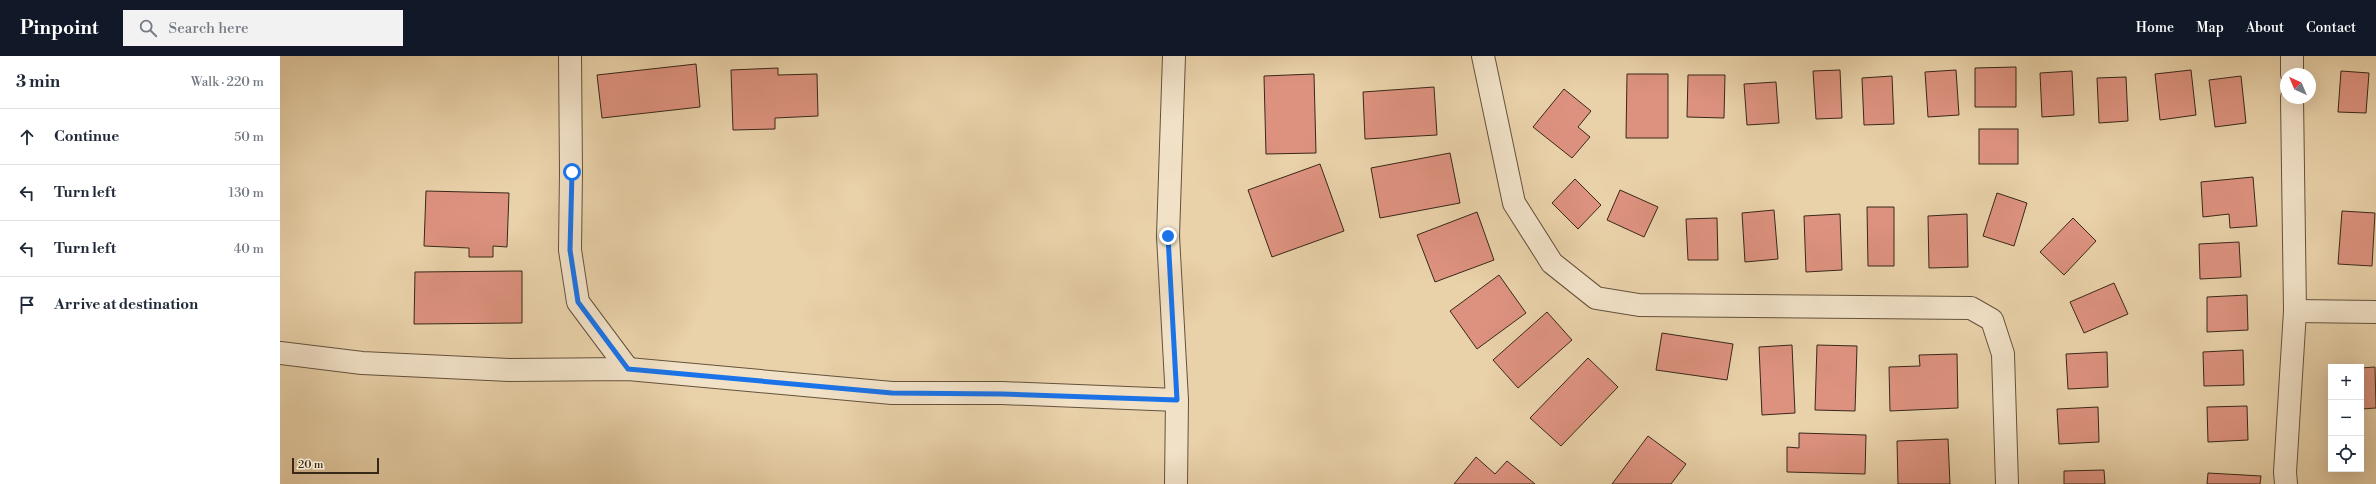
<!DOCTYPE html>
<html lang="en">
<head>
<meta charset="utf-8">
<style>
  body { margin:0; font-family:"Libre Bodoni",serif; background:#f2f2f3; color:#1f2937 }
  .controls { position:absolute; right:12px; bottom:12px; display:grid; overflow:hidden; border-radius:0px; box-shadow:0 4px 16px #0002 }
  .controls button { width:36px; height:36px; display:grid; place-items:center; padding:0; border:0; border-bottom:1px solid #e0e1e3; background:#fff; color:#1f2937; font:20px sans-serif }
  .compass { position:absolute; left:2000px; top:12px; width:36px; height:36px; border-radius:50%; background:#fff; box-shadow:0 4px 16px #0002; rotate:316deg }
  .scale { position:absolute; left:12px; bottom:10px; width:87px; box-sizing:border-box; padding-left:4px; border:2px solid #382818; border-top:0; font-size:11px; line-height:14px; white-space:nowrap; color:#382818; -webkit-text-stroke:3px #f1e1c7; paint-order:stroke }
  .stop { position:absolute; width:12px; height:12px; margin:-9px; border:3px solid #1a73e8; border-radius:50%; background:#fff }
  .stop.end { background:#1a73e8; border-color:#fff; box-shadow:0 1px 4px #0008 }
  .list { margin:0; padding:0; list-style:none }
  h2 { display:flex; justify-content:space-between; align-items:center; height:52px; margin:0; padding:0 16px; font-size:17px }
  h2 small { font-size:13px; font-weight:400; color:#747a83 }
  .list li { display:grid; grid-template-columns:26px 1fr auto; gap:12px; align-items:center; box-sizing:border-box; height:56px; padding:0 16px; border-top:1px solid #e0e1e3 }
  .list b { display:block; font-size:15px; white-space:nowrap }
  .list em { font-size:13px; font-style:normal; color:#747a83 }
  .icon { flex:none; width:22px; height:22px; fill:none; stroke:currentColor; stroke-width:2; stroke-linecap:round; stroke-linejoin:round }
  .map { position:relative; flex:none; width:2096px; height:428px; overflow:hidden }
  header { display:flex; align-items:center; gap:24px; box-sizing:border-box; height:56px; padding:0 20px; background:#111827; color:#fff }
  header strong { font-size:19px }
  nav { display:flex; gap:22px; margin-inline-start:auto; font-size:14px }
  .search { width:280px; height:36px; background:#f2f2f3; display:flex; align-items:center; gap:10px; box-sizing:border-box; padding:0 14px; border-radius:0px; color:#747a83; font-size:15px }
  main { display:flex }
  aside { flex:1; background:#fff }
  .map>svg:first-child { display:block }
  .building { fill:#dd927f; stroke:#382818 }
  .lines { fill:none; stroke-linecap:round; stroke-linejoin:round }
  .minor-casing { stroke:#64523c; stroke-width:24 }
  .minor { stroke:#f1e1c7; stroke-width:22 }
  .route { stroke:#1a73e8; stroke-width:5 }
</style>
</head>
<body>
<header>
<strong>Pinpoint</strong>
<div class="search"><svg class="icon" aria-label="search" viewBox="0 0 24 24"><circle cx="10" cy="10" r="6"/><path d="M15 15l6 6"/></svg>Search here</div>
<nav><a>Home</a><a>Map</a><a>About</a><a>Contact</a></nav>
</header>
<main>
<aside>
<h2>3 min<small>Walk · 220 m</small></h2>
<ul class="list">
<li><svg class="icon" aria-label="ahead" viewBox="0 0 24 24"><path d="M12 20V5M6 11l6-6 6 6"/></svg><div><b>Continue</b></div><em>50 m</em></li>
<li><svg class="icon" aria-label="left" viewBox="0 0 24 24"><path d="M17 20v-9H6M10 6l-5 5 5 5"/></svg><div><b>Turn left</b></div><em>130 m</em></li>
<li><svg class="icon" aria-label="left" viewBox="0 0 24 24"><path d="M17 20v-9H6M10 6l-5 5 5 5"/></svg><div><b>Turn left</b></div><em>40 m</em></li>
<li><svg class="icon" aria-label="arrive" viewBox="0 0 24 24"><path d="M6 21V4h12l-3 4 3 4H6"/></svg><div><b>Arrive at destination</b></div></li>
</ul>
</aside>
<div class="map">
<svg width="2096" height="428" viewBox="0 0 2096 428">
  <rect width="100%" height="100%" fill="#e9d1a9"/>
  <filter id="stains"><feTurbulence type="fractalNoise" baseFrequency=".005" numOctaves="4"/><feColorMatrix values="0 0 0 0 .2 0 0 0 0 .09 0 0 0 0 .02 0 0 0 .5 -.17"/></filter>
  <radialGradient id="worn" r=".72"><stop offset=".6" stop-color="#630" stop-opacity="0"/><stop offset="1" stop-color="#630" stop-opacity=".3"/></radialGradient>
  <g class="building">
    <path d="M416 8 420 51 322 62 317 19Z"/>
    <path d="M1736 11V51H1695V12Z"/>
    <path d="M498 12V19L537 18 538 60 495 62V73L453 74 451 14Z"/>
    <path d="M1560 14 1562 62 1536 63 1533 15Z"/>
    <path d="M1676 14 1679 59 1648 61 1645 16Z"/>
    <path d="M1911 14 1916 59 1880 64 1875 18Z"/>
    <path d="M1792 15 1794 59 1762 61 1760 17Z"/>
    <path d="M2061 15 2089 17 2086 57 2058 56Z"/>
    <path d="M1034 18 1036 97 986 98 984 20Z"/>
    <path d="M1347 18H1388V82H1346Z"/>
    <path d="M1408 19H1445L1444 62 1407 61Z"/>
    <path d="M1612 20 1614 68 1584 69 1582 22Z"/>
    <path d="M1961 20 1966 67 1935 71 1929 24Z"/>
    <path d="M1846 21 1848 65 1819 67 1817 22Z"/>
    <path d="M1496 26 1499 67 1467 69 1464 28Z"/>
    <path d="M1154 31 1157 79 1085 83 1083 36Z"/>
    <path d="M1284 33 1311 55 1298 71 1310 81 1292 102 1253 71Z"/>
    <rect x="1699" y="73" width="39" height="35"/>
    <path d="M1170 97 1180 147 1100 162 1091 112Z"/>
    <path d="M1040 108 1064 175 992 201 968 134Z"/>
    <path d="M1973 121 1977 170 1950 172 1949 158 1923 161 1921 126Z"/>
    <path d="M1295 123 1321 149 1298 173 1272 147Z"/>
    <path d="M1340 134 1378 151 1364 181 1327 164Z"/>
    <path d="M146 135 229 137 227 191 213 190V201H189V192L144 190Z"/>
    <path d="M1717 137 1747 147 1734 190 1703 180Z"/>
    <path d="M1587 151H1614V210H1588Z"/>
    <path d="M1494 154 1498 203 1465 206 1462 157Z"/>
    <path d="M2062 155 2095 157 2092 210 2058 208Z"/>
    <path d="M1197 156 1214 204 1155 226 1137 179Z"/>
    <path d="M1560 158 1562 214 1526 216 1524 160Z"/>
    <path d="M1687 158 1688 211 1649 212 1648 160Z"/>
    <path d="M1437 162 1438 204H1408L1406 163Z"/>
    <path d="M1793 162 1816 185 1784 219 1760 196Z"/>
    <path d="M1959 186 1961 221 1920 223 1919 188Z"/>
    <path d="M242 215V267L134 268 135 216Z"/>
    <path d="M1219 219 1246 257 1197 293 1170 255Z"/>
    <path d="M1834 227 1848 258 1804 277 1790 246Z"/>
    <path d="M1967 239 1968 274 1927 276V241Z"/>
    <path d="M1267 256 1292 284 1238 332 1213 304Z"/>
    <path d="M1382 277 1453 288 1447 324 1376 314Z"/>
    <path d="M1512 289 1515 357 1482 359 1479 291Z"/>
    <path d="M1537 289 1577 290 1575 355 1535 354Z"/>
    <path d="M1963 294 1964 329 1924 330 1923 296Z"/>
    <path d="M1827 296 1828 331 1788 333 1786 298Z"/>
    <path d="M1677 298 1678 352 1610 355 1609 311 1640 310 1639 299Z"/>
    <path d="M1308 302 1338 331 1281 390 1250 362Z"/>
    <path d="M2095 311 2096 352 2081 353V312Z"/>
    <path d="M1967 350 1968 384 1928 386 1927 351Z"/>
    <path d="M1818 351 1819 386 1779 388 1777 353Z"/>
    <path d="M1519 377 1586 379 1585 418 1507 416V391L1519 392Z"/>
    <path d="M1368 380 1406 408 1391 428H1332Z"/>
    <path d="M1668 383 1670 428H1618L1617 385Z"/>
    <path d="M1196 401 1215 418 1227 405 1255 428H1174Z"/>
    <path d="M1824 414 1825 428H1784V415Z"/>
    <path d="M1928 417 1981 420 1980 428H1927Z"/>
  </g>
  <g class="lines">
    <defs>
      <g id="minor">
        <path d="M290 0 291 116 290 194 298 246 348 313"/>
        <path d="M894 0 888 180 897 344 896 428"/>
        <path d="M1203 0 1234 147 1272 207 1316 242 1359 249 1691 252 1712 264 1723 298 1727 428"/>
        <path d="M2012 18V0"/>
        <path d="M2015 255 2096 256"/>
        <path d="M0 297 82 307 229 314 348 313 612 337H722L897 344"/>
        <path d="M2006 428 2005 416 2015 255 2012 42"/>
      </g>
    </defs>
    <use href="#minor" class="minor-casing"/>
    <use href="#minor" class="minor"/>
  </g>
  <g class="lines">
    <path class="route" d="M292 116 290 194 298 246 348 313 612 337 722 338 897 344 888 180"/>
  </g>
  <rect width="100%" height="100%" filter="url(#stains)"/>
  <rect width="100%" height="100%" fill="url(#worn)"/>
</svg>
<div class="controls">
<button>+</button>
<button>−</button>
<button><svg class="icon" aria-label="locate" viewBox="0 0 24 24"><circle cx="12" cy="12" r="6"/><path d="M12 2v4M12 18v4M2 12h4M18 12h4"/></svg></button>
</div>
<svg class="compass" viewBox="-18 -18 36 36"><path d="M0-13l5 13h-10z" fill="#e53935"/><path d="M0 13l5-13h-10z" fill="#747a83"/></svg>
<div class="scale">20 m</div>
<div class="stop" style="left:292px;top:116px"></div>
<div class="stop end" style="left:888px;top:180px"></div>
</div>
</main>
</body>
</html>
